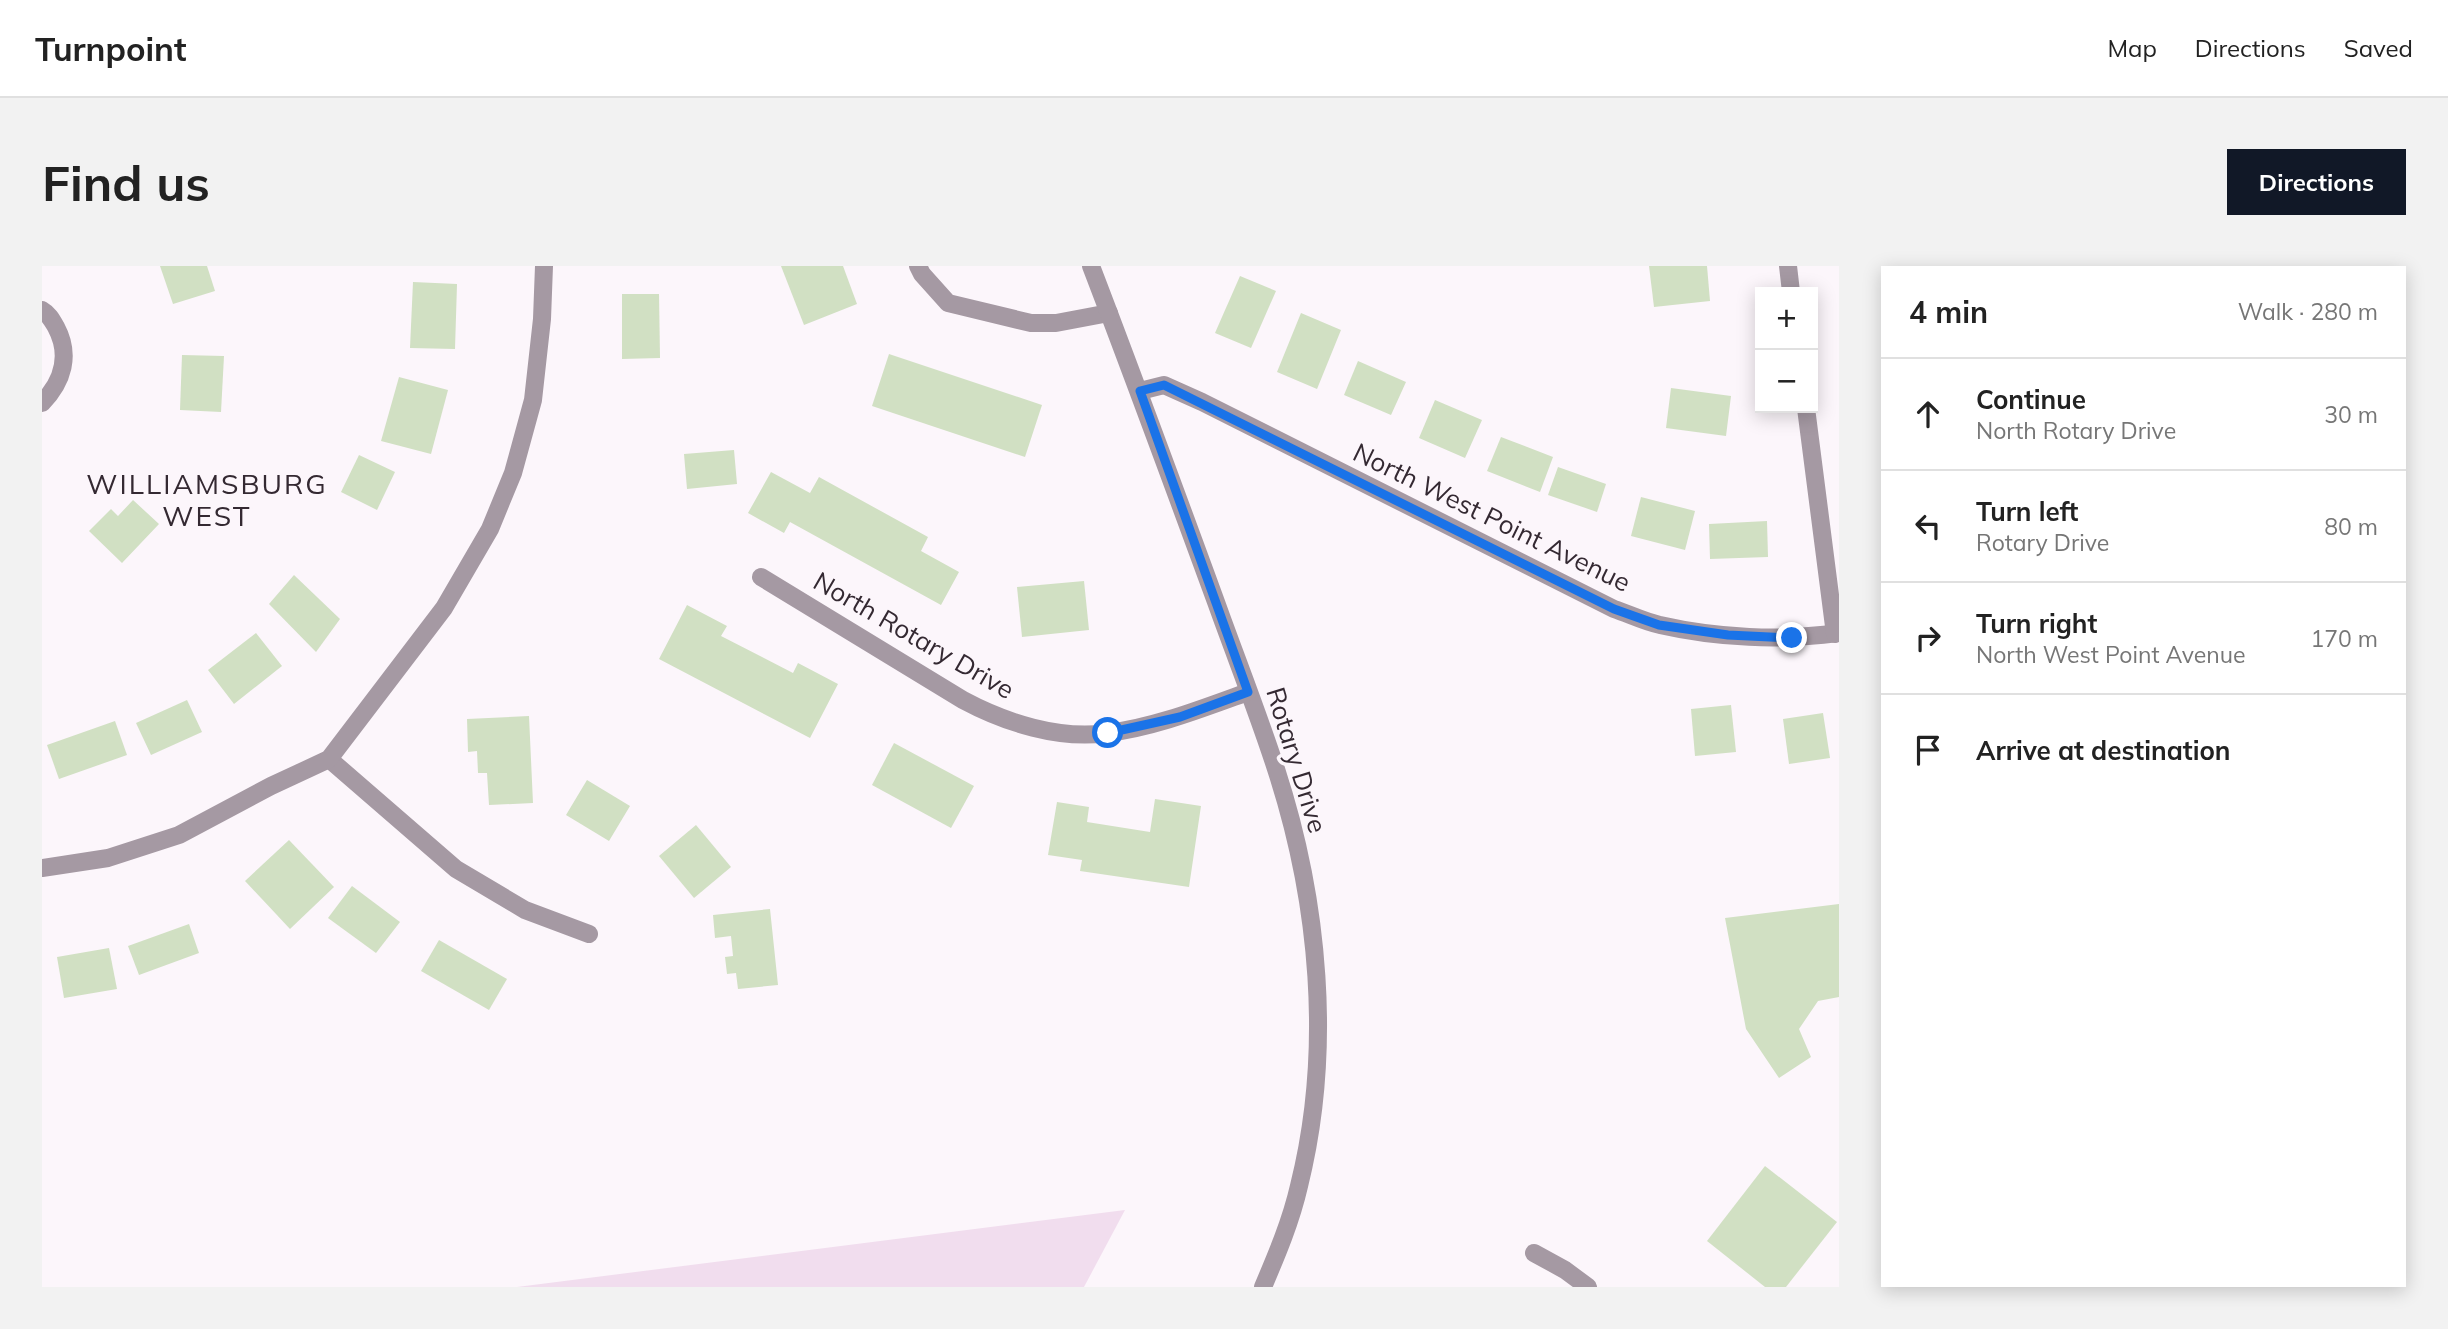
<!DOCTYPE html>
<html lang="en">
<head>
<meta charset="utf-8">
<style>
  body { margin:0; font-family:Mulish,sans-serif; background:#f2f2f2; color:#222 }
  .controls { position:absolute; right:21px; top:21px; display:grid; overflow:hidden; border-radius:0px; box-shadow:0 4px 18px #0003 }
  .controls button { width:63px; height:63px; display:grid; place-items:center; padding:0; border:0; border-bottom:2px solid #e0e0e0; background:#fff; color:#222; font:35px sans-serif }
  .stop { position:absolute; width:21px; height:21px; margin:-16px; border:5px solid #1a73e8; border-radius:50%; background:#fff }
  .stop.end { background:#1a73e8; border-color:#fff; box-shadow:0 2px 7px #0008 }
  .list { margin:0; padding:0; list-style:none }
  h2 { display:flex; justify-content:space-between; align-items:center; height:91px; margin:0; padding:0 28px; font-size:30px }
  h2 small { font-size:23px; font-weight:400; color:#767676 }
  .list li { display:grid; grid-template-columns:46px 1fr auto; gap:21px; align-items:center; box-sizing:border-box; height:112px; padding:0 28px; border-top:2px solid #e0e0e0 }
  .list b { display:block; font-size:26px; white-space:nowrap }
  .list p { margin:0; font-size:23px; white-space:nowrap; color:#767676 }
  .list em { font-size:23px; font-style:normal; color:#767676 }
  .icon { flex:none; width:38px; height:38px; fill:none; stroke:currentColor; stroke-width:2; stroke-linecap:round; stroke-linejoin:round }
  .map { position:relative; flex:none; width:1797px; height:1021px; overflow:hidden; border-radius:0px }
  header { display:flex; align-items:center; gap:42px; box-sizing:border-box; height:98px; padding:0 35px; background:#fff; border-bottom:2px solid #e0e0e0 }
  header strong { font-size:33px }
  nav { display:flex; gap:38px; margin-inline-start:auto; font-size:24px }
  .intro { display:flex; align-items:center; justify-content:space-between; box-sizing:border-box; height:168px; padding:0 42px }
  h1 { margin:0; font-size:49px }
  .button { padding:18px 32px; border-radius:0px; background:#111827; color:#fff; font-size:24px; font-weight:700 }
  main { display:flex; gap:42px; padding:0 42px }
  aside { flex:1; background:#fff; border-radius:0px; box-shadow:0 4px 18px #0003 }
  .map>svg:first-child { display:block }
  .green { fill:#f1ddee }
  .building { fill:#d1e0c3 }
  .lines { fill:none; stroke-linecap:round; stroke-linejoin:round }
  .minor { stroke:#a599a3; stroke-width:18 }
  .route { stroke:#1a73e8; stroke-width:9 }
  .labels { text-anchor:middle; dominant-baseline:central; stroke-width:7; stroke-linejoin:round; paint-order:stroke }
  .street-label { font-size:26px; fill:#342932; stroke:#fcf6fb }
  .neighbourhood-label { font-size:28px; letter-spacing:2px; fill:#342932; stroke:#fcf6fb }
</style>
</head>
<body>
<header>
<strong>Turnpoint</strong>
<nav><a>Map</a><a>Directions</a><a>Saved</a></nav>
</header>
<div class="intro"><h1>Find us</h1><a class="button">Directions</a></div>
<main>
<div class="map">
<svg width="1797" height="1021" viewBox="0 0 1797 1021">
  <rect width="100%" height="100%" fill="#fcf6fb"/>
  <path class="green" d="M1083 944 1042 1021H475Z"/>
  <g class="building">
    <path d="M118 0H165L173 25 131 38Z"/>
    <path d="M739 0H801L815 38 762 59Z"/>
    <path d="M1607 0H1665L1668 35 1612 41Z"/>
    <path d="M1198 10 1234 25 1209 82 1173 67Z"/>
    <path d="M371 16 415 18 413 83 368 82Z"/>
    <path d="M580 28H617L618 92 580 93Z"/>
    <path d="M1259 47 1299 64 1275 123 1235 106Z"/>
    <path d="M847 88 1000 139 983 191 830 140Z"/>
    <path d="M140 89 182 90 179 146 138 144Z"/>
    <path d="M1316 95 1364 116 1349 149 1302 129Z"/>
    <path d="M357 111 406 124 389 188 339 175Z"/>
    <path d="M1629 122 1689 130 1684 170 1624 162Z"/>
    <path d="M1393 134 1440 154 1423 192 1377 172Z"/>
    <path d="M1459 171 1511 191 1498 226 1445 205Z"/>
    <path d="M692 184 695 218 645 223 642 188Z"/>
    <path d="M317 189 353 206 335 244 299 226Z"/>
    <path d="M1516 201 1564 218 1555 246 1506 229Z"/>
    <path d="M729 206 768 227 777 211 886 271 879 285 917 306 899 339 748 256 742 267 706 247Z"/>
    <path d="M1599 231 1653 245 1643 284 1589 270Z"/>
    <path d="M91 234 117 258 80 297 47 265 69 243 76 250Z"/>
    <path d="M1725 255 1726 291 1668 293 1667 258Z"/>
    <path d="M252 309 298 353 274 386 227 338Z"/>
    <path d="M1042 315 1047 364 980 371 975 321Z"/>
    <path d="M645 339 685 360 679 370 751 407 756 397 796 418 768 472 617 393Z"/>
    <path d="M214 367 240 400 192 438 166 404Z"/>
    <path d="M145 434 160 466 109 489 94 457Z"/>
    <path d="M1689 439 1694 486 1653 490 1649 443Z"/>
    <path d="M1781 447 1788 492 1747 498 1741 453Z"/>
    <path d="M487 450 491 537 447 539 445 507H436L435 485 426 486 425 453Z"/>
    <path d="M73 455 85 489 17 513 5 479Z"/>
    <path d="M852 477 932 520 909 562 830 519Z"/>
    <path d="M545 514 588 540 567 575 524 549Z"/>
    <path d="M1113 533 1159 540 1147 621 1038 605 1040 594 1006 589 1015 536 1047 541 1045 556 1108 566Z"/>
    <path d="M654 559 689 601 652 632 617 590Z"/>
    <path d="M247 574 292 621 248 663 203 615Z"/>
    <path d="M310 620 358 656 334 687 286 652Z"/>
    <path d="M1797 638V731L1776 735 1757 763 1769 791 1737 812 1704 763 1683 652Z"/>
    <path d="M728 643 736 719 696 723 694 707 685 708 683 691 691 690 689 670 673 672 671 649Z"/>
    <path d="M147 658 157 687 97 709 86 680Z"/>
    <path d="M397 674 465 713 447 744 379 705Z"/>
    <path d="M67 682 75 723 22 732 15 691Z"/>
    <path d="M1723 900 1795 956 1744 1021H1723L1665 975Z"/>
  </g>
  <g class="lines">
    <g class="minor">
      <path d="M876 0 880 8 906 37 989 57H1014L1067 47"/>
      <path d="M1049 0C1092 112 1133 224 1174 336 1194 392 1216 447 1234 503 1277 635 1291 784 1257 920 1249 955 1235 988 1221 1021"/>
      <path d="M1746 0 1749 26"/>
      <path d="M0 44C7 48 10 54 14 61 29 89 21 115 0 137"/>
      <path d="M1098 125 1122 119 1160 136 1572 343C1587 348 1603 356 1618 359 1675 372 1739 375 1797 367"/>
      <path d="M1764 142 1793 368"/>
      <path d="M719 311 921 434C964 457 1017 474 1066 467 1114 461 1161 442 1206 426"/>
      <path d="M287 493 414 603 483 644 547 668"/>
      <path d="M0 602 66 592 137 569 229 520 287 493 402 342 448 263 471 207 491 134 500 53 502 0"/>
      <path d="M1492 987 1523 1004 1546 1021"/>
    </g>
  </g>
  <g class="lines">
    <path class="route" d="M1066 467 1138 451 1206 426 1098 125 1122 119 1572 343 1617 359 1686 369 1750 372"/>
  </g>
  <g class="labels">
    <g class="street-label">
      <text transform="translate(1450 251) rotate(26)">North West Point Avenue</text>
      <text transform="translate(872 369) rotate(30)">North Rotary Drive</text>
      <text transform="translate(1255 494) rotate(73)">Rotary Drive</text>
    </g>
    <g class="neighbourhood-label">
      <text x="165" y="217">WILLIAMSBURG<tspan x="165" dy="32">WEST</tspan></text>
    </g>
  </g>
</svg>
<div class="controls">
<button>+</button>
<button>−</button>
</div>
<div class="stop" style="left:1066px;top:467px"></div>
<div class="stop end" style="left:1750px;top:372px"></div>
</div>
<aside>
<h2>4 min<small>Walk · 280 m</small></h2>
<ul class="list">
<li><svg class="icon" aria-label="ahead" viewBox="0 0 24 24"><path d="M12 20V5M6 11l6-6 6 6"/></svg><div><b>Continue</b><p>North Rotary Drive</p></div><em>30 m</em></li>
<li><svg class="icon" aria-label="left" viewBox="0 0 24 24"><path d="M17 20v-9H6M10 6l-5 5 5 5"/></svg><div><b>Turn left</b><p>Rotary Drive</p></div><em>80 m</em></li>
<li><svg class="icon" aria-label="right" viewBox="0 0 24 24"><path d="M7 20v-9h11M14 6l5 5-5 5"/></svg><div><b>Turn right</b><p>North West Point Avenue</p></div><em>170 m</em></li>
<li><svg class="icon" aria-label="arrive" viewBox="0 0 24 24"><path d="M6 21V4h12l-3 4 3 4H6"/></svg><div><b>Arrive at destination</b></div></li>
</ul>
</aside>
</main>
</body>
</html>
